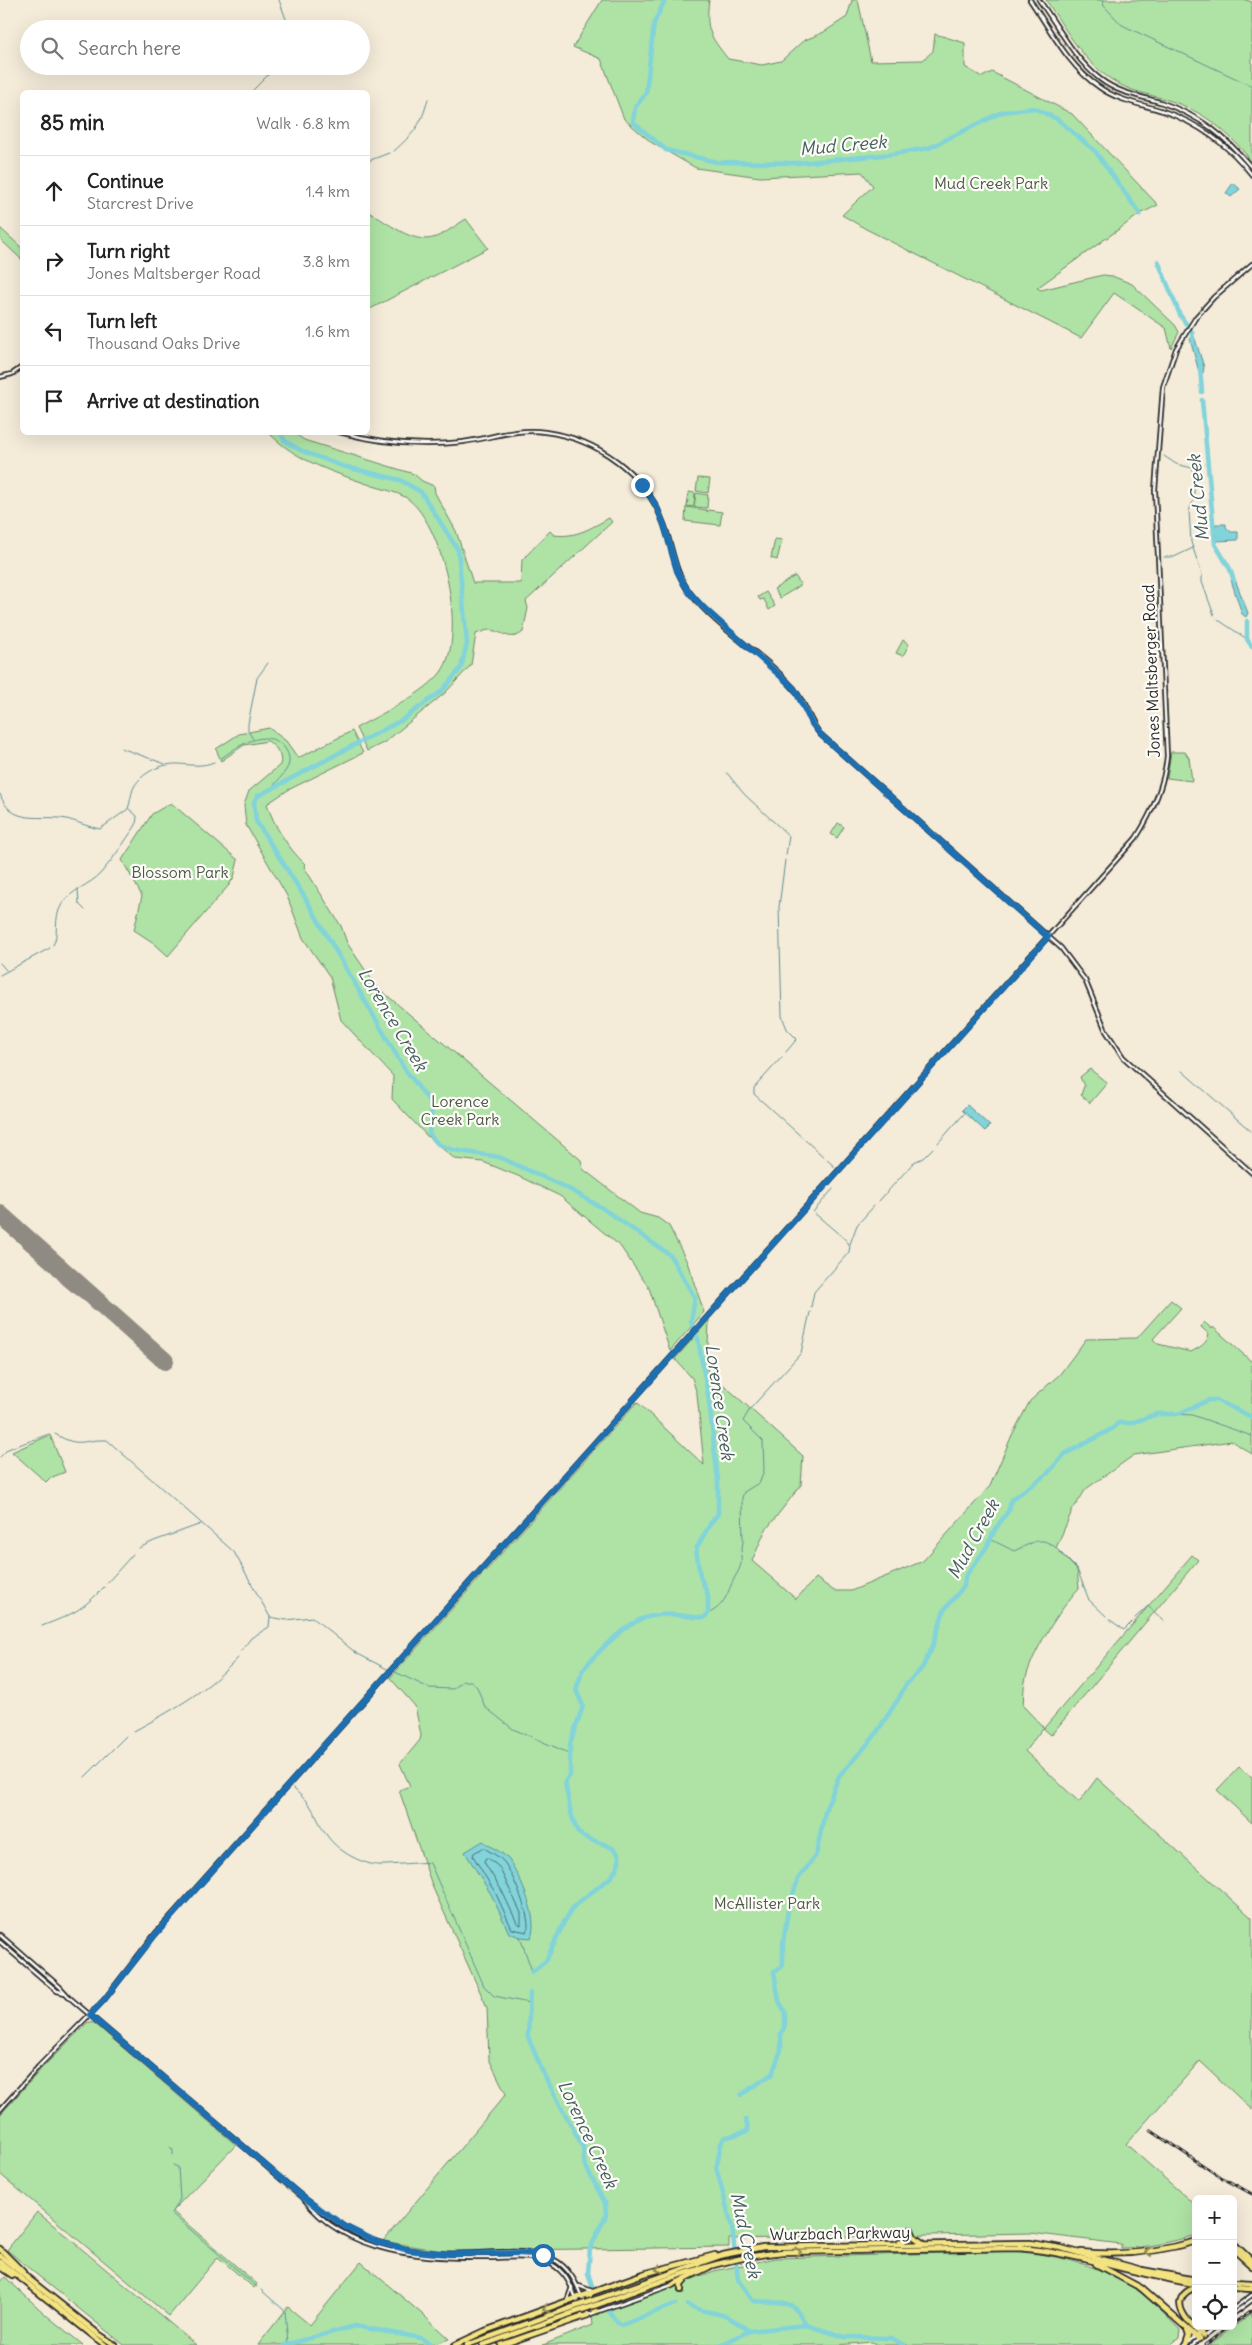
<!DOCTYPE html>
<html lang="en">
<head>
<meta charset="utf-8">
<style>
  body { margin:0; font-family:Delius,sans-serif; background:#f2f2f2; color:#222 }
  .controls { position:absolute; right:15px; bottom:15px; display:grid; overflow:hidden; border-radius:8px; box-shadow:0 5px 20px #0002 }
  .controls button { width:45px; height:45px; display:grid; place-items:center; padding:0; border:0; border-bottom:1px solid #e0e0e0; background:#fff; color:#222; font:25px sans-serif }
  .stop { position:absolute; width:15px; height:15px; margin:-11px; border:4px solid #1f6fb2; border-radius:50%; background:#fff }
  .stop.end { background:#1f6fb2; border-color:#fff; box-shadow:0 1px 5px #0008 }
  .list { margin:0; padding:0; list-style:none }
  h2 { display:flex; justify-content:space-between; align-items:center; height:65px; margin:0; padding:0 20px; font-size:21px }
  h2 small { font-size:16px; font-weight:400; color:#767676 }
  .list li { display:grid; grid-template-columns:32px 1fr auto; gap:15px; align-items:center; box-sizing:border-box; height:70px; padding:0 20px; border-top:1px solid #e0e0e0 }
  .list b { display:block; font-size:19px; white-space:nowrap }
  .list p { margin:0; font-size:16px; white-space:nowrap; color:#767676 }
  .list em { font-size:16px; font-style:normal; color:#767676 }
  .icon { flex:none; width:28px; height:28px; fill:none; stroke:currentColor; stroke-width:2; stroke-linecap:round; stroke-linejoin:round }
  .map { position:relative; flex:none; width:1252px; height:2345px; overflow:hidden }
  .search { position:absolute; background:#fff; box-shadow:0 5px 20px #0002; left:20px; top:20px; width:350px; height:55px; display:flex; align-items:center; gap:12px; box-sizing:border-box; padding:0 18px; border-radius:28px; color:#767676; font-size:19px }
  .panel { position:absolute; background:#fff; box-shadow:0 5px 20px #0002; left:20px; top:90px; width:350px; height:345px; border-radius:8px }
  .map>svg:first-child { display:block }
  .green { fill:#aee3a5; stroke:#6c8768 }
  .water { fill:#82d3da; stroke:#5f9094 }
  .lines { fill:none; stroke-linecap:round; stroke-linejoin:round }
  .shore { stroke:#4e6e71; stroke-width:1 }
  .stream { stroke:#5f9094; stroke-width:1 }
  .river { stroke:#82d3da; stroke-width:4.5 }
  .taxiway { stroke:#908b82; stroke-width:7 }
  .runway { stroke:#908b82; stroke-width:18 }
  .secondary-casing { stroke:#2b2b2b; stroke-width:6 }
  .highway-casing { stroke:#2b2b2b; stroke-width:8 }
  .secondary { stroke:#fdfcf7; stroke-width:2.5 }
  .highway { stroke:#f4e382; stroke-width:4.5 }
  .rail-casing { stroke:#2b2b2b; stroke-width:3 }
  .rail { stroke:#fdfcf7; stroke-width:1; stroke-dasharray:4; stroke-linecap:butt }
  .highway-bridge-casing { stroke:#2b2b2b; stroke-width:8; stroke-linecap:butt }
  .highway-bridge { stroke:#f4e382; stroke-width:4.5 }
  .oneway { stroke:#908756 }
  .route { stroke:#1f6fb2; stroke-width:6 }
  .labels { text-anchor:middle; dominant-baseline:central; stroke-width:4.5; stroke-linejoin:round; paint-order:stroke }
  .park-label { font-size:16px; fill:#4c594a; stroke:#fdfcf7 }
  .street-label { font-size:16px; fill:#2b2b2b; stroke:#fdfcf7 }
  .water-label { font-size:18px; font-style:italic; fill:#455d60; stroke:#fdfcf7 }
</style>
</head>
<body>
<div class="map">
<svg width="1252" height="2345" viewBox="0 0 1252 2345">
  <rect width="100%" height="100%" fill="#f4ebd9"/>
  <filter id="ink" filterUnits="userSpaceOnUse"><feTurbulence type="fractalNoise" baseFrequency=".02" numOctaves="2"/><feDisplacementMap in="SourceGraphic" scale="10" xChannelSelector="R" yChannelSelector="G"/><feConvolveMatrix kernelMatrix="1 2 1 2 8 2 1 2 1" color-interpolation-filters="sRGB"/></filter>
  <g filter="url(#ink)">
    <g class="green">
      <path d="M602 0H709C705 30 710 36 728 59L762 65 781 61 803 41 824 32 847 17 852 0H858L871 61 923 60 933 51 935 34 965 43V67L982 77 992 72 1072 114 1158 205 1140 214 1037 288 1041 290 1103 275 1112 276 1132 284 1175 325 1179 332 1171 348 1166 328 1114 293 1081 338 866 229 842 215 873 186 862 172 760 177 696 168 652 143 624 119 601 59 573 47Z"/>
      <path d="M1046 0H1246L1252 2V162C1233 137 1211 117 1182 105 1161 96 1136 94 1117 83 1085 65 1066 30 1046 0Z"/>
      <path d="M368 212C387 221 413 246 436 237 446 233 456 225 466 219L488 248 368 310V290L371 273 368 251Z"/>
      <path d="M0 228 22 248V260L0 239Z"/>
      <path d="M269 433H294L304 440 414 474 422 481 434 486 435 493 456 531 473 583H521L522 560 550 531 554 535C576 538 591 528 609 518L612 522 526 601 528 608 523 632C510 643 502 630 488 630 484 631 479 633 476 634L471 665 445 693 385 742 367 751 356 728C379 715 426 693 441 672 468 636 443 520 405 497 396 492 383 489 373 486 336 473 297 462 269 433Z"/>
      <path d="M698 478 710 479 708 493 696 491Z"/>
      <path d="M689 492 695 493 694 507 687 506Z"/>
      <path d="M696 493 708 495 707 508 694 507Z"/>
      <path d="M686 507 707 510V512L708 510 722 512 720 525 685 521Z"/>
      <path d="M775 539 782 540 777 560 771 558Z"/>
      <path d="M795 576 801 585 780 598 774 589Z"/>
      <path d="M766 592 775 606 769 610 764 599 760 600 758 597Z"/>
      <path d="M903 640 909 644 903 656 896 653Z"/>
      <path d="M269 728 286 741 298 758 352 731 363 753 288 790 267 804C274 826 288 848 305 864L304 867 341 926 347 943 376 986 581 1160 583 1169 640 1213 658 1218 669 1226 687 1262 704 1312 670 1351 649 1288 620 1246 560 1196 518 1176 483 1162 455 1159 427 1136 392 1099 393 1076 341 1020 330 977 303 938 287 896 246 825 244 805 249 791 280 765C283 755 276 747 268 741L244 745 221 761 216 749 239 734Z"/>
      <path d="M1171 752H1185L1189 758 1192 781 1167 778Z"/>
      <path d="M171 803 238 860 234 877 229 885 168 956 154 943 134 930 142 896 122 860 152 814Z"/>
      <path d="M838 823 844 827 837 838 831 834Z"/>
      <path d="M1090 1069 1107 1083 1090 1103 1081 1095 1084 1086 1080 1077Z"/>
      <path d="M1171 1300 1181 1308 1153 1339 1158 1344 1191 1352C1200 1347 1207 1344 1209 1334L1201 1327 1204 1322 1212 1329 1213 1327 1252 1362V1454L1232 1441 1134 1455 1086 1489 1072 1511 1056 1548 1077 1570 1079 1588C1060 1609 1030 1655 1025 1682 1023 1690 1024 1698 1023 1706L1044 1728 1192 1555 1198 1560 1051 1735 1043 1728 1025 1751 1079 1802 1097 1778 1252 1918V2110L1200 2061 1126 2144 1196 2206V2235C1171 2242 1147 2248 1121 2248V2244L1031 2233 729 2239V2247L441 2251 383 2241 506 2094 489 2059 487 2007 433 1888 399 1790 410 1786 400 1764 420 1740 421 1735 415 1706 390 1678 637 1402 704 1465 697 1394 692 1378 675 1359 709 1320 707 1370 803 1456 801 1485 765 1531 752 1561 796 1599 816 1578 834 1591H851L923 1561 990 1486 1012 1435 1030 1401 1060 1374 1086 1339 1137 1338Z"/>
      <path d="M50 1435 65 1472 50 1478 46 1482 12 1452Z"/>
      <path d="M1239 1767 1252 1778V1823L1217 1790Z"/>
      <path d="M88 2022 94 2023 236 2145 172 2211 257 2284 254 2288 218 2257 169 2316 0 2174V2115L43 2067Z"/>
      <path d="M37 2212 52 2224 196 2345H124L20 2261 7 2250Z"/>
      <path d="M1012 2251C1058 2255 1103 2265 1141 2293 1155 2304 1168 2318 1180 2330L1179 2338 1170 2345H879L872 2342 838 2345H543L593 2325 592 2316 714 2271 776 2258Z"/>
      <path d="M361 2262 422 2314 449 2339 432 2345H258L288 2307 310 2325Z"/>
      <path d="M5 2277 46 2315 83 2345H0V2283Z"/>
      <path d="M1252 2313V2345H1209Z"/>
    </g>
    <g class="water">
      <path d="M1233 183 1240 189 1231 197 1226 193Z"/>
      <path d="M1194 336 1204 367 1203 373 1199 372 1190 339Z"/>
      <path d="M1215 524H1226V527L1231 532H1238V540L1216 541Z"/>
      <path d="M1234 577 1248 613 1246 617 1242 614 1231 580Z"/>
      <path d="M967 1105 990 1126 985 1131 962 1110Z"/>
      <path d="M483 1841C491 1847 504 1853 509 1860 521 1879 539 1917 531 1938L520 1937 509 1933 492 1896 465 1852Z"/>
    </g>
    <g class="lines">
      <g class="shore">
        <path d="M484 1848C490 1852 499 1856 504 1862 512 1872 533 1921 527 1932L512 1929 496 1894 473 1856 474 1853Z"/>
        <path d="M488 1858 499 1867 521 1913V1925L517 1923 502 1891 484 1862 485 1859Z"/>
      </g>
      <g class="stream">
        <path d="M279 0 286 19 284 29"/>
        <path d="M1102 0 1104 6 1122 25 1252 86"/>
        <path d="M251 92 268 75 273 66"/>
        <path d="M394 151C414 133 421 126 428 99"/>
        <path d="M368 161 389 153"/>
        <path d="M1164 456 1176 464 1192 468 1194 476V499L1189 511 1191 542 1202 575V582L1214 615"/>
        <path d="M1164 557H1174L1193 548"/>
        <path d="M1217 619 1247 639"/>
        <path d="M253 739 248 731V724L257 678 268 663"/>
        <path d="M121 748 165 764"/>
        <path d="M220 759C237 747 265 726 284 747 288 752 291 760 288 766 285 774 275 783 269 791"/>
        <path d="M727 773 744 794 789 836 786 855"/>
        <path d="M0 794C11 827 41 814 67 819 78 822 88 827 100 829L128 809C130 803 131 795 133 789 140 773 162 763 179 764 192 765 202 767 214 762"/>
        <path d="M785 860 779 907 782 1016 787 1029 797 1039 786 1052"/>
        <path d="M78 889 79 904 85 910"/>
        <path d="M53 945C60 935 52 920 62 904 72 889 90 885 101 873 114 858 125 841 136 825L137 816 129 809"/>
        <path d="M0 963 6 970"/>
        <path d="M0 975 50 948"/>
        <path d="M782 1057 754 1088V1094L836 1168"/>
        <path d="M1182 1071 1252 1132"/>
        <path d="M938 1143 964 1114"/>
        <path d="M879 1201 914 1162 923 1158 933 1148"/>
        <path d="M850 1244 857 1225 874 1206"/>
        <path d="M811 1307 814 1292 849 1252 850 1246 847 1241 813 1212 833 1189"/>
        <path d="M1178 1414 1192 1415 1252 1436"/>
        <path d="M55 1434C81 1449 81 1439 107 1440L234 1552 270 1617 269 1627 251 1638 241 1651"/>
        <path d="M0 1457 8 1449 49 1434"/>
        <path d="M990 1539 1014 1551 1036 1541H1044L1053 1545 1077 1569 1089 1600 1106 1616"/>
        <path d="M139 1548 154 1541 201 1524"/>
        <path d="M741 1552 743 1543 742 1498 744 1492 760 1482 764 1470 763 1441 743 1421 750 1409 801 1353 810 1312"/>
        <path d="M107 1583 133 1554"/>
        <path d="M708 1614C727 1604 726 1594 735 1577 740 1568 742 1566 741 1555"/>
        <path d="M270 1617 286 1620 312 1617 356 1653 389 1670"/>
        <path d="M1135 1618 1148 1606 1164 1621"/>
        <path d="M1109 1619 1124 1630 1132 1622"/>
        <path d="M42 1626C73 1614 81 1611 104 1587"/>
        <path d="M393 1671 429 1688 453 1689 463 1681H471L477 1687 485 1707 513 1729 571 1754"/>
        <path d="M134 1731C171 1711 209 1690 238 1658"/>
        <path d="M85 1777 126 1736"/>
        <path d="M293 1788C299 1794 306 1800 311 1807 317 1816 320 1826 326 1834 336 1850 359 1863 377 1865 388 1866 427 1861 430 1863L484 1986 494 1996 529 2003"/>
        <path d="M520 1937 532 1971"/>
        <path d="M170 2147 173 2150V2155"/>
        <path d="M173 2165 178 2167 180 2199 171 2213 257 2287"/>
        <path d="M261 2290 285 2311 288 2343"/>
      </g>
      <g class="river">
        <path d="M665 0 654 23 646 93 635 107 633 122 666 150 717 162 798 163 893 154 929 148 1002 112 1034 108 1057 119 1095 151 1140 214"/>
        <path d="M1158 261 1180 315 1192 332 1193 341"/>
        <path d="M1200 368 1202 392"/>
        <path d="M1202 400 1215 544 1230 569 1234 581"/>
        <path d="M280 432 285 441 302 451 342 466 400 480 421 492 458 550 467 643 461 668 442 691 402 720 362 741"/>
        <path d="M1247 621V639L1252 647"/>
        <path d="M358 743 258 796 254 802 256 821 304 896 404 1068 429 1101 432 1109 429 1134 438 1144 453 1150 499 1157 569 1189 602 1208 670 1255 695 1298 691 1322 698 1339 709 1401 718 1481V1514L710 1524"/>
        <path d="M582 1671C589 1661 599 1652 608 1643 644 1610 657 1612 703 1618L708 1614V1595L700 1576 696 1549 709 1526"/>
        <path d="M899 1698 905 1686 922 1668 932 1648 944 1610 964 1586 965 1577 986 1548 996 1528 1009 1510 1011 1500 1047 1474 1065 1454 1112 1429 1118 1423H1131L1157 1414H1178L1209 1400H1216L1252 1417"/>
        <path d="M532 1972 546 1961 564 1922 574 1906 611 1877C639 1841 588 1846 578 1832 570 1818 568 1797 565 1782L570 1775V1744L583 1706 576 1690 581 1675"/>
        <path d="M530 1993 528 2037 544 2075 583 2147 584 2163 605 2203 606 2215 590 2249 588 2273 592 2286"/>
        <path d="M741 2095 772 2074 781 2050V2034L785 2025V2012L779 2001 774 1972 783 1965V1943L788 1910 798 1879 816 1855 825 1811 839 1776 873 1738 897 1701"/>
        <path d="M717 2164 721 2144 724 2138 748 2131 746 2120"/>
        <path d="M716 2167 732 2227 738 2280 753 2301C782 2304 791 2295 806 2325"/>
        <path d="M687 2305C702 2312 708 2311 722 2315 732 2318 741 2325 749 2331"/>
        <path d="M609 2311 615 2320 622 2325 675 2304"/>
        <path d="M285 2345 355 2326 421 2338 431 2345"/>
        <path d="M721 2345 749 2331 806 2325 845 2337 891 2338 904 2345"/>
      </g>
      <path class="taxiway" d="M0 1222 51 1265C59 1278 71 1288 84 1296L88 1292"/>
      <path class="runway" d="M0 1214 165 1361"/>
      <defs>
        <g id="secondary">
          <path d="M1030 0C1050 29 1069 67 1099 87 1118 101 1141 104 1163 111 1198 123 1230 146 1252 175"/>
          <path d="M1039 0C1058 26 1074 59 1100 79 1118 93 1139 96 1160 102 1201 116 1225 136 1252 168"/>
          <path d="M0 377 12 374 22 367"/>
          <path d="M339 432C380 443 421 447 463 442 491 438 517 428 545 432 598 439 645 473 664 524 673 548 674 573 691 594 719 631 764 653 794 689 805 702 809 720 820 734L1061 948 1085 980 1106 1031 1123 1057 1252 1173"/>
          <path d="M0 1935 60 1987 70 1998C128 2047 185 2096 242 2145 279 2177 325 2221 369 2239 395 2249 424 2253 451 2254 482 2255 532 2244 558 2262 573 2273 578 2287 584 2303"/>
          <path d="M0 1942 57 1991 65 1993"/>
          <path d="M0 2110 39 2066 104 2000 155 1934 1136 838C1152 813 1164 787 1167 756L1155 490 1163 387 1176 349 1196 317 1214 297 1252 264"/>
          <path d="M304 2199C346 2255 426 2259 489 2258 511 2258 537 2253 556 2267 572 2279 575 2298 582 2316"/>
          <path d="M394 2250H408"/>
          <path d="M512 2257 515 2255 532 2254"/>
          <path d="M579 2286 592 2291"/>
          <path d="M567 2301 572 2287"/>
          <path d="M586 2308 588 2315 672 2285"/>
          <path d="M1233 2309 1252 2295"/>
          <path d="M1233 2314 1252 2300"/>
          <path d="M1203 2337 1217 2326"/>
          <path d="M1184 2345 1207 2328"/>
          <path d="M1192 2345 1198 2340"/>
        </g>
        <g id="highway">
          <path d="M911 2230 914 2237 923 2243"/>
          <path d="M899 2243 906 2239 911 2230"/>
          <path d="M1233 2243 1252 2261"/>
          <path d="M0 2249 23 2272"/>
          <path d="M1233 2249 1252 2266"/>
          <path d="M1081 2252C1121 2256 1157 2253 1196 2241"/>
          <path d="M0 2256 97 2333 115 2345"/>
          <path d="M0 2262 105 2345"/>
          <path d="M1096 2264 1141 2288 1199 2339"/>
          <path d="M0 2267 12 2275"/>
          <path d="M1233 2283 1252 2284"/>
          <path d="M672 2285 709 2267"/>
          <path d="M1196 2287C1164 2299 1188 2323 1203 2336"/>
          <path d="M1233 2288 1252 2289"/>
          <path d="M681 2290V2285L685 2280"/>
          <path d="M591 2293 588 2299 592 2309 597 2311"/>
          <path d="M597 2299 723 2255 763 2247 1030 2243 1061 2248 1142 2270 1196 2280"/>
          <path d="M599 2304C659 2282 718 2258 783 2252L1019 2248C1079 2253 1136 2275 1196 2284"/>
          <path d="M1195 2328 1208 2327"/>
          <path d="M1186 2344 1189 2335 1187 2329"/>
          <path d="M455 2345 485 2331 643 2274 715 2255"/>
          <path d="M467 2345 565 2310"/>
          <path d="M483 2345 567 2315"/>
          <path d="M501 2345 588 2315"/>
        </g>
      </defs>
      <use href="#secondary" class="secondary-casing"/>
      <use href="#highway" class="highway-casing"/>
      <use href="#secondary" class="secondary"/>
      <use href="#highway" class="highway"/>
      <defs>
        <g id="rail">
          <path d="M1150 2130 1219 2176 1252 2194"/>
          <path d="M1233 2324 1252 2310"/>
          <path d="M1205 2345 1230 2326"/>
        </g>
      </defs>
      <use href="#rail" class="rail-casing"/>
      <use href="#rail" class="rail"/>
      <defs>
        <g id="highway-bridge">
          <path d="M565 2310 597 2299"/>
          <path d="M567 2315 599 2304"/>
        </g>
      </defs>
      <use href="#highway-bridge" class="highway-bridge-casing"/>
      <use href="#highway-bridge" class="highway-bridge"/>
    </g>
    <defs><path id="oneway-chevron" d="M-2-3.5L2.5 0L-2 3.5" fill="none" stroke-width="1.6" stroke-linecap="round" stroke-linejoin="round" transform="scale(1.25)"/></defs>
    <g class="oneway">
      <use href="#oneway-chevron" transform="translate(798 2252) rotate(-1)"/>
      <use href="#oneway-chevron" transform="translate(1148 2252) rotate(172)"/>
      <use href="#oneway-chevron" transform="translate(659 2269) rotate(162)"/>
      <use href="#oneway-chevron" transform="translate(546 2309) rotate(161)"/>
    </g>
  </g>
  <g class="lines" filter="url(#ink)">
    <path class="route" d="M543 2255 528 2253 450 2254 410 2250 377 2242 346 2227 304 2198 90 2015 104 2000 156 1934 325 1744 1048 937 820 734 812 724 794 688 704 608 688 591 677 571 664 525 656 505 642 485"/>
  </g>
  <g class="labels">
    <g class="park-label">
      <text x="991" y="183">Mud Creek Park</text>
      <text x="180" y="872">Blossom Park</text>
      <text x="460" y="1101">Lorence<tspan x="460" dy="18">Creek Park</tspan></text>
      <text x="767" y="1903">McAllister Park</text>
    </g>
    <g class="street-label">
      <text transform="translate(1151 671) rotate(-92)">Jones Maltsberger Road</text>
      <text transform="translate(840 2233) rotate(-1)">Wurzbach Parkway</text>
    </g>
    <g class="water-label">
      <text transform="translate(843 145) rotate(-5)">Mud Creek</text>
      <text transform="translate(1198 498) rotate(-96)">Mud Creek</text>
      <text transform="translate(393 1019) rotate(59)">Lorence Creek</text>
      <text transform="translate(720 1402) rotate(82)">Lorence Creek</text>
      <text transform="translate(973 1539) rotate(-61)">Mud Creek</text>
      <text transform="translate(588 2134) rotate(65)">Lorence Creek</text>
      <text transform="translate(746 2235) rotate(78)">Mud Creek</text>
    </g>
  </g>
</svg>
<div class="controls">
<button>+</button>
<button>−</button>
<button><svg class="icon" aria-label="locate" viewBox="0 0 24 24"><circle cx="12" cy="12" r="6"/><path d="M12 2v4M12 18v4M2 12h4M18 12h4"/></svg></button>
</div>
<div class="stop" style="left:543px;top:2255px"></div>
<div class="stop end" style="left:642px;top:485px"></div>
<div class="search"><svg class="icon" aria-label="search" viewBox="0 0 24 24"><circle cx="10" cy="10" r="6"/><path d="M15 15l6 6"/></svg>Search here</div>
<section class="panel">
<h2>85 min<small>Walk · 6.8 km</small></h2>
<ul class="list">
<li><svg class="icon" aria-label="ahead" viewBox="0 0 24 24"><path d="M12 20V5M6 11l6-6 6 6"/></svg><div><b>Continue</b><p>Starcrest Drive</p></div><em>1.4 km</em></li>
<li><svg class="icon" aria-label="right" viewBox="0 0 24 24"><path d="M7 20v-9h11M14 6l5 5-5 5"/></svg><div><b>Turn right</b><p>Jones Maltsberger Road</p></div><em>3.8 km</em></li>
<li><svg class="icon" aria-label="left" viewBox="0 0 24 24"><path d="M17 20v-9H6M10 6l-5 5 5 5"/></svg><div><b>Turn left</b><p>Thousand Oaks Drive</p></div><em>1.6 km</em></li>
<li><svg class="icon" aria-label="arrive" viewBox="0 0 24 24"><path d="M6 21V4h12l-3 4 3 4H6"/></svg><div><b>Arrive at destination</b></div></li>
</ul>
</section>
</div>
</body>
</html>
